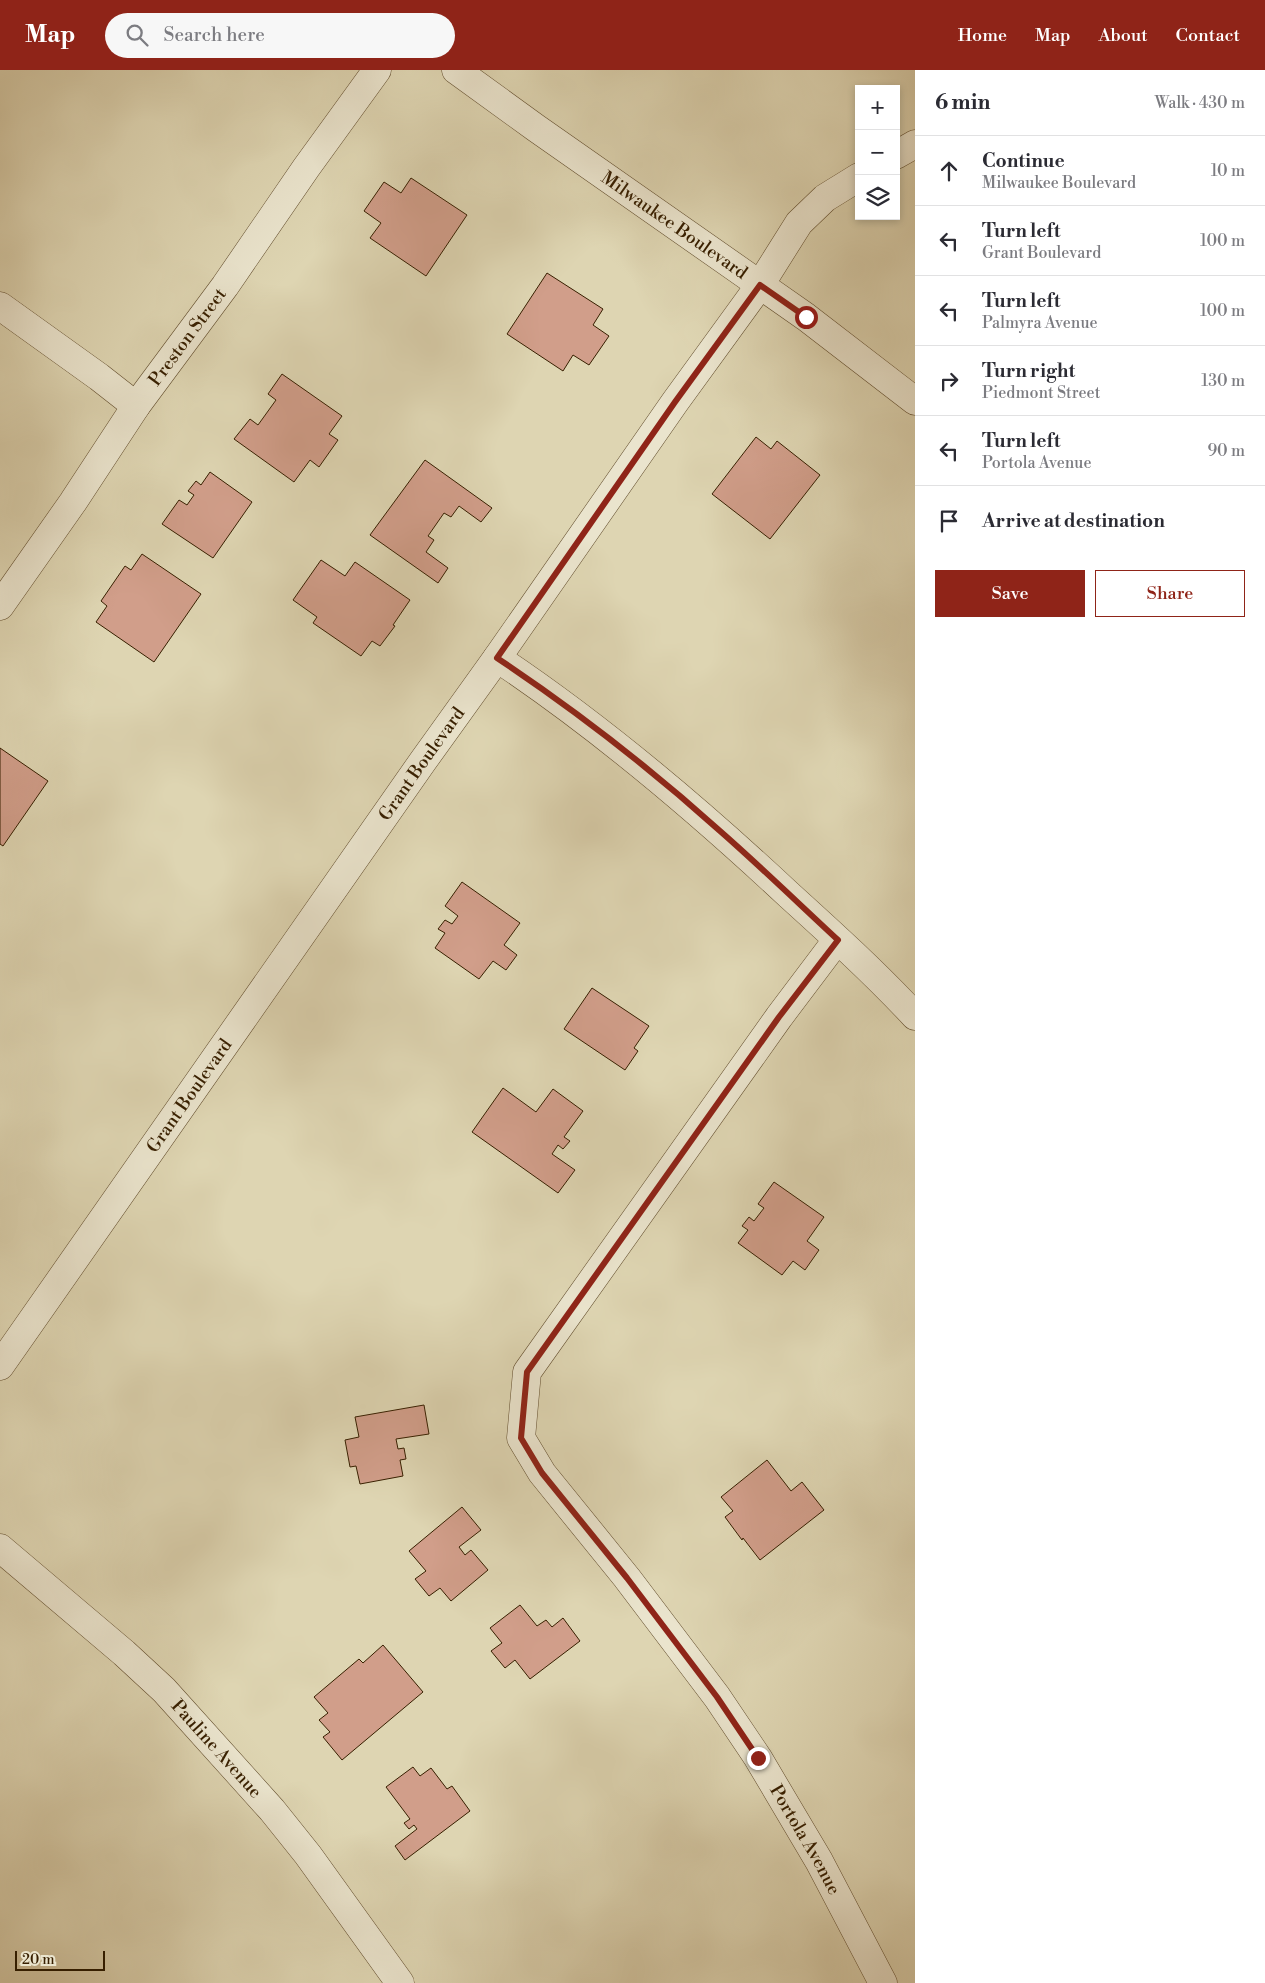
<!DOCTYPE html>
<html lang="en">
<head>
<meta charset="utf-8">
<style>
  body { margin:0; font-family:"Libre Bodoni",serif; background:#f7f7f7; color:#2b2b33 }
  .controls { position:absolute; right:15px; top:15px; display:grid; overflow:hidden; border-radius:0px; box-shadow:0 2px 8px #0003 }
  .controls button { width:45px; height:45px; display:grid; place-items:center; padding:0; border:0; border-bottom:1px solid #e1e1e2; background:#fff; color:#2b2b33; font:25px sans-serif }
  .scale { position:absolute; left:15px; bottom:12px; width:90px; box-sizing:border-box; padding-left:5px; border:2px solid #371f00; border-top:0; font-size:14px; line-height:18px; white-space:nowrap; color:#371f00; -webkit-text-stroke:4px #eae4cd; paint-order:stroke }
  .stop { position:absolute; width:15px; height:15px; margin:-11px; border:4px solid #8f2418; border-radius:50%; background:#fff }
  .stop.end { background:#8f2418; border-color:#fff; box-shadow:0 1px 5px #0008 }
  .list { margin:0; padding:0; list-style:none }
  h2 { display:flex; justify-content:space-between; align-items:center; height:65px; margin:0; padding:0 20px; font-size:21px }
  h2 small { font-size:16px; font-weight:400; color:#7c7c81 }
  .list li { display:grid; grid-template-columns:32px 1fr auto; gap:15px; align-items:center; box-sizing:border-box; height:70px; padding:0 20px; border-top:1px solid #e1e1e2 }
  .list b { display:block; font-size:19px; white-space:nowrap }
  .list p { margin:0; font-size:16px; white-space:nowrap; color:#7c7c81 }
  .list em { font-size:16px; font-style:normal; color:#7c7c81 }
  .actions { display:flex; gap:10px; padding:15px 20px }
  .actions a { flex:1; padding:11px 0; border:1px solid #8f2418; border-radius:0px; text-align:center; font-size:18px; color:#8f2418 }
  .actions .main { background:#8f2418; color:#fff }
  .icon { flex:none; width:28px; height:28px; fill:none; stroke:currentColor; stroke-width:2; stroke-linecap:round; stroke-linejoin:round }
  .map { position:relative; flex:none; width:915px; height:1913px; overflow:hidden }
  header { display:flex; align-items:center; gap:30px; box-sizing:border-box; height:70px; padding:0 25px; background:#8f2418; color:#fff }
  header strong { font-size:24px }
  nav { display:flex; gap:28px; margin-inline-start:auto; font-size:18px }
  .search { width:350px; height:45px; background:#f7f7f7; display:flex; align-items:center; gap:12px; box-sizing:border-box; padding:0 18px; border-radius:28px; color:#7c7c81; font-size:19px }
  main { display:flex }
  aside { flex:1; background:#fff }
  .map>svg:first-child { display:block }
  .building { fill:#d19e8a; stroke:#371f00 }
  .lines { fill:none; stroke-linecap:round; stroke-linejoin:round }
  .street-casing { stroke:#614c2c; stroke-width:29 }
  .street { stroke:#eae4cd; stroke-width:28 }
  .route { stroke:#8f2418; stroke-width:6 }
  .labels { text-anchor:middle; dominant-baseline:central; stroke-width:4; stroke-linejoin:round; paint-order:stroke }
  .street-label { font-size:18px; fill:#371f00; stroke:#eae4cd }
</style>
</head>
<body>
<header>
<strong>Map</strong>
<div class="search"><svg class="icon" aria-label="search" viewBox="0 0 24 24"><circle cx="10" cy="10" r="6"/><path d="M15 15l6 6"/></svg>Search here</div>
<nav><a>Home</a><a>Map</a><a>About</a><a>Contact</a></nav>
</header>
<main>
<div class="map">
<svg width="915" height="1913" viewBox="0 0 915 1913">
  <rect width="100%" height="100%" fill="#ded5b2"/>
  <filter id="stains"><feTurbulence type="fractalNoise" baseFrequency=".004" numOctaves="4"/><feColorMatrix values="0 0 0 0 .2 0 0 0 0 .09 0 0 0 0 .02 0 0 0 .5 -.17"/></filter>
  <radialGradient id="worn" r=".72"><stop offset=".6" stop-color="#630" stop-opacity="0"/><stop offset="1" stop-color="#630" stop-opacity=".3"/></radialGradient>
  <g class="building">
    <path d="M411 108 467 145 426 206 370 168 381 153 364 141 384 112 401 123Z"/>
    <path d="M547 203 603 239 593 255 609 266 589 295 573 285 563 301 507 264Z"/>
    <path d="M282 304 342 346 329 364 338 370 319 397 310 390 294 412 234 369 250 349 258 355 276 330 268 324Z"/>
    <path d="M756 367 771 379 777 371 820 405 770 469 712 424Z"/>
    <path d="M425 390 492 438 481 452 459 436 451 447 444 443 428 466 434 470 426 482 448 498 438 513 370 465Z"/>
    <path d="M210 402 252 432 213 488 162 454 179 430 187 435 194 425 188 421 196 411 201 415Z"/>
    <path d="M142 484 201 524 154 592 96 552 107 536 101 531 125 496 131 500Z"/>
    <path d="M321 490 345 506 355 492 410 530 393 555 395 556 380 576 372 571 361 586 313 553 317 547 293 530Z"/>
    <path d="M0 678 48 711 3 776 0 774Z"/>
    <path d="M462 812 520 853 504 875 517 885 506 900 493 891 479 909 435 878 445 863 438 859 445 850 452 854 458 846 445 836Z"/>
    <path d="M592 918 649 956 634 978 638 981 625 1000 564 959Z"/>
    <path d="M503 1018 536 1042 553 1019 583 1041 564 1067 570 1071 563 1079 558 1075 552 1084 575 1100 558 1123 472 1062Z"/>
    <path d="M774 1112 824 1147 807 1171 819 1180 805 1200 793 1191 782 1205 738 1173 748 1160 742 1156 749 1147 754 1151 764 1138 758 1134Z"/>
    <path d="M424 1335 429 1364 396 1369 398 1379 404 1378 406 1389 400 1390 403 1406 360 1414 356 1396 350 1397 345 1370 359 1367 355 1347Z"/>
    <path d="M767 1390 791 1421 802 1412 824 1440 760 1490 743 1468 742 1470 725 1447 733 1441 721 1427Z"/>
    <path d="M462 1437 481 1460 459 1477 465 1485 471 1480 488 1500 451 1531 440 1518 429 1526 415 1509 426 1501 409 1481Z"/>
    <path d="M520 1535 537 1556 546 1550 552 1557 563 1548 580 1571 530 1609 515 1590 505 1598 491 1581 502 1573 490 1558Z"/>
    <path d="M383 1575 423 1622 342 1690 323 1667 330 1662 319 1650 328 1643 314 1627 359 1589 363 1593Z"/>
    <path d="M413 1697 420 1706 431 1698 447 1719 452 1716 470 1741 405 1790 395 1776 417 1759 414 1755 409 1759 404 1753 410 1749 386 1717Z"/>
  </g>
  <g class="lines">
    <defs>
      <g id="street">
        <path id="s1" d="M456 0 536 58 806 247 915 331"/>
        <path d="M896 85 915 74"/>
        <path d="M0 236 99 307 136 336"/>
        <path id="s2" d="M0 536 73 432 136 336 225 216 306 98 377 0"/>
        <path d="M497 588C602 658 697 739 789 825 832 864 875 903 915 946"/>
        <path id="s3" d="M837 870 779 947 527 1302 521 1368 542 1403 627 1508 717 1627 758 1688 819 1791 883 1913"/>
        <path id="s4" d="M0 1296 423 691 497 588 675 332 760 215 799 153 825 128 859 107"/>
        <path id="s5" d="M0 1478 124 1583 164 1620 272 1740 308 1785 400 1913"/>
      </g>
    </defs>
    <use href="#street" class="street-casing"/>
    <use href="#street" class="street"/>
  </g>
  <g class="lines">
    <path class="route" d="M758 1688 717 1627 627 1508 542 1403 521 1368 527 1302 779 947 838 870C798 833 760 796 720 761 650 698 575 640 497 588L675 332 760 215 806 247"/>
  </g>
  <g class="labels">
    <g class="street-label">
      <text stroke="none"><textPath href="#s1" startOffset="268">Milwaukee Boulevard</textPath></text>
      <text stroke="none"><textPath href="#s2" startOffset="328">Preston Street</textPath></text>
      <text stroke="none"><textPath href="#s4" startOffset="735">Grant Boulevard</textPath></text>
      <text stroke="none"><textPath href="#s4" startOffset="330">Grant Boulevard</textPath></text>
      <text stroke="none"><textPath href="#s5" startOffset="296">Pauline Avenue</textPath></text>
      <text stroke="none"><textPath href="#s3" startOffset="1091">Portola Avenue</textPath></text>
    </g>
  </g>
  <rect width="100%" height="100%" filter="url(#stains)"/>
  <rect width="100%" height="100%" fill="url(#worn)"/>
</svg>
<div class="controls">
<button>+</button>
<button>−</button>
<button><svg class="icon" aria-label="layers" viewBox="0 0 24 24"><path d="M12 4l9 5-9 5-9-5zM3 14l9 5 9-5"/></svg></button>
</div>
<div class="scale">20 m</div>
<div class="stop" style="left:806px;top:247px"></div>
<div class="stop end" style="left:758px;top:1688px"></div>
</div>
<aside>
<h2>6 min<small>Walk · 430 m</small></h2>
<ul class="list">
<li><svg class="icon" aria-label="ahead" viewBox="0 0 24 24"><path d="M12 20V5M6 11l6-6 6 6"/></svg><div><b>Continue</b><p>Milwaukee Boulevard</p></div><em>10 m</em></li>
<li><svg class="icon" aria-label="left" viewBox="0 0 24 24"><path d="M17 20v-9H6M10 6l-5 5 5 5"/></svg><div><b>Turn left</b><p>Grant Boulevard</p></div><em>100 m</em></li>
<li><svg class="icon" aria-label="left" viewBox="0 0 24 24"><path d="M17 20v-9H6M10 6l-5 5 5 5"/></svg><div><b>Turn left</b><p>Palmyra Avenue</p></div><em>100 m</em></li>
<li><svg class="icon" aria-label="right" viewBox="0 0 24 24"><path d="M7 20v-9h11M14 6l5 5-5 5"/></svg><div><b>Turn right</b><p>Piedmont Street</p></div><em>130 m</em></li>
<li><svg class="icon" aria-label="left" viewBox="0 0 24 24"><path d="M17 20v-9H6M10 6l-5 5 5 5"/></svg><div><b>Turn left</b><p>Portola Avenue</p></div><em>90 m</em></li>
<li><svg class="icon" aria-label="arrive" viewBox="0 0 24 24"><path d="M6 21V4h12l-3 4 3 4H6"/></svg><div><b>Arrive at destination</b></div></li>
</ul>
<div class="actions"><a class="main">Save</a><a>Share</a></div>
</aside>
</main>
</body>
</html>
